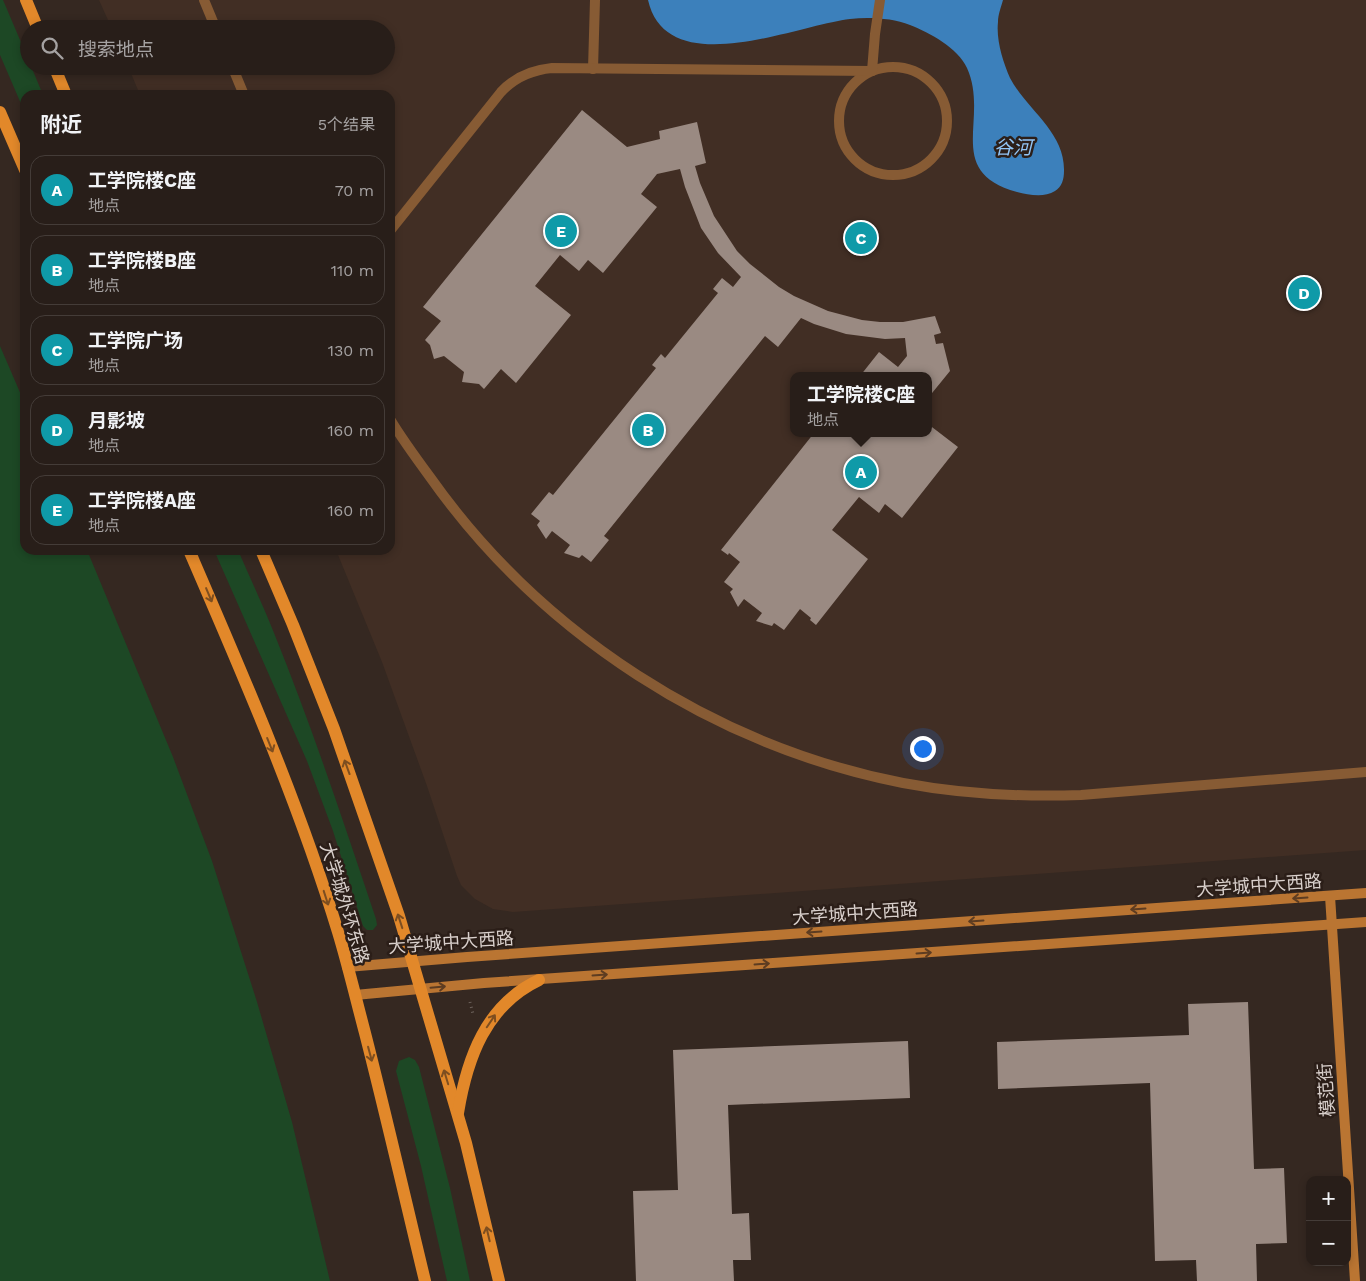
<!DOCTYPE html>
<html lang="zh">
<head>
<meta charset="utf-8">
<style>
  body { margin:0; font-family:"Work Sans","Noto Sans SC",sans-serif; background:#342b26; color:#f1f3f6 }
  .controls { position:absolute; right:15px; bottom:15px; display:grid; overflow:hidden; border-radius:10px; box-shadow:0 2px 8px #0003 }
  .controls button { width:45px; height:45px; display:grid; place-items:center; padding:0; border:0; border-bottom:1px solid #443c38; background:#281e19; color:#f1f3f6; font:25px sans-serif }
  .you { position:absolute; left:922px; top:748px; width:18px; height:18px; margin:-12px; border:4px solid #fff; border-radius:50%; background:#1a73e8; box-shadow:0 0 0 8px #1a73e833 }
  .badge { display:grid; place-items:center; width:32px; height:32px; border-radius:50%; background:#b45309; color:#fff; font-size:16px; font-weight:700 }
  .pin { position:absolute; translate:-50% -50%; border:2px solid #fff; box-shadow:0 1px 5px #0006 }
  .popup { position:absolute; left:790px; top:372px; width:142px; height:65px; box-sizing:border-box; display:grid; place-content:center; border-radius:10px; background:#281e19; filter:drop-shadow(0 1px 4px #0005); font-size:16px; white-space:nowrap; color:#a5a2a2 }
  .popup b { font-size:19px; color:#f1f3f6 }
  .popup::after { content:''; position:absolute; left:50%; top:100%; margin-left:-10px; border:10px solid transparent; border-top-color:#281e19 }
  .list { margin:0; padding:0; list-style:none }
  h2 { display:flex; justify-content:space-between; align-items:center; height:65px; margin:0; padding:0 20px; font-size:21px }
  h2 small { font-size:16px; font-weight:400; color:#a5a2a2 }
  .list li { display:grid; grid-template-columns:32px 1fr auto; gap:15px; align-items:center; box-sizing:border-box; height:70px; margin:0 10px 10px; padding:0 10px; border:1px solid #443c38; border-radius:15px }
  .list b { display:block; font-size:19px; white-space:nowrap }
  .list p { margin:0; font-size:16px; white-space:nowrap; color:#a5a2a2 }
  .list em { font-size:16px; font-style:normal; color:#a5a2a2 }
  .icon { flex:none; width:28px; height:28px; fill:none; stroke:currentColor; stroke-width:2; stroke-linecap:round; stroke-linejoin:round }
  .map { position:relative; flex:none; width:1366px; height:1281px; overflow:hidden }
  .search { position:absolute; background:#281e19; box-shadow:0 2px 8px #0003; left:20px; top:20px; width:375px; height:55px; display:flex; align-items:center; gap:12px; box-sizing:border-box; padding:0 18px; border-radius:28px; color:#a5a2a2; font-size:19px }
  .panel { position:absolute; background:#281e19; box-shadow:0 2px 8px #0003; left:20px; top:90px; width:375px; height:465px; border-radius:15px }
  .map>svg:first-child { display:block }
  .built { fill:#412e24; fill-rule:evenodd }
  .green { fill:#1d4825 }
  .water { fill:#3c80bb }
  .building { fill:#9a8a82 }
  .lines { fill:none; stroke-linecap:round; stroke-linejoin:round }
  .path { stroke:#6e635d; stroke-width:3; stroke-dasharray:1 4; stroke-linecap:butt }
  .lane { stroke:#875b34; stroke-width:10 }
  .secondary { stroke:#ba7532; stroke-width:10 }
  .primary { stroke:#e2882a; stroke-width:12 }
  .oneway { stroke:#7d4e20 }
  .oneway2 { stroke:#5d3c21 }
  .labels { text-anchor:middle; dominant-baseline:central; stroke-width:5; stroke-linejoin:round; paint-order:stroke }
  .street-label { font-size:18px; fill:#d9d0cc; stroke:#2b1e18 }
  .water-label { font-size:19px; font-style:italic; fill:#92c5f5; stroke:#2b1e18 }
</style>
</head>
<body>
<div class="map">
<svg width="1366" height="1281" viewBox="0 0 1366 1281">
  <rect width="100%" height="100%" fill="#352821"/>
  <path class="built" d="M99 0H1366V850L513 912 493 909 475 899 461 885 457 876 427 786 382 662 336 550H390V95H140L128 66H386V29H112ZM794 376H928V433H794Z"/>
  <g class="green">
    <path d="M0 0H3L29 61V66H31L43 95H25V113L0 55Z"/>
    <path d="M0 346 25 404V550H87L173 757 212 861 257 1002 292 1122 330 1281H0Z"/>
    <path d="M214 550H238C250 578 263 605 274 633 312 727 344 823 376 919L377 925 373 930H367L363 926 333 831 307 761Z"/>
    <path d="M409 1057 415 1060 419 1067 450 1188 470 1281H447L421 1166 396 1071 399 1061Z"/>
  </g>
  <path class="water" d="M648 0H1003C1001 7 998 15 998 22 996 40 1003 62 1010 78 1027 110 1065 132 1064 171 1064 179 1062 187 1055 191 1044 198 1029 195 1017 192 943 171 990 119 967 68 958 48 930 33 910 25 892 18 869 17 850 19 797 25 667 83 648 0Z"/>
  <g class="building">
    <path d="M582 110 627 147 660 139 659 131 697 122 706 163 695 166 700 183 714 216 737 251 750 264 779 287 794 296 828 311 862 320 880 322H903L935 316 941 333 934 335 936 344 943 343 950 371 928 398V376H860L879 352 898 367 907 356 905 338 885 339 846 334 814 324 801 318 778 347 765 336 604 536 609 540 591 562 582 555 579 558 564 553 570 545 552 531 546 539 537 525 540 521 531 514 549 492 553 495 656 368 652 365 661 354 665 358 718 293 713 289 722 278 733 287 741 277 718 253 701 228 685 187 680 169 657 174 641 194 657 207 603 273 588 260 579 271 560 255 535 286 571 315 516 383 501 369 484 389 479 384 462 382 464 372 444 356 434 359 430 345 425 340 441 321 423 307Z"/>
    <path d="M928 424 958 447 902 518 885 504 879 513 859 497 832 530 868 559 816 625 810 620 811 618 800 609 784 630 774 623 772 626 756 621 762 613 744 599 738 607 730 592 733 589 724 582 740 562 729 553 728 555 721 550 814 433H928Z"/>
    <path d="M1248 1002 1254 1169 1284 1168 1287 1243 1256 1244 1257 1281H1197L1196 1260 1155 1261 1150 1083 998 1089 997 1042 1189 1035 1188 1004Z"/>
    <path d="M908 1041 910 1098 728 1105 732 1214 749 1213 751 1260H733L734 1281H636L633 1191 678 1190 673 1050Z"/>
  </g>
  <g class="lines">
    <path class="path" d="M470 1002 473 1014"/>
    <g class="lane">
      <path d="M204 0 216 29"/>
      <path d="M232 66 244 95"/>
      <circle cx="893" cy="121" r="54"/>
      <path d="M593 69 595 0"/>
      <path d="M390 231 501 92C515 77 531 70 552 68L872 71 875 34 880 0"/>
      <path d="M390 419C402 439 416 458 430 477 541 634 714 746 903 783 961 794 1022 797 1081 795L1366 772"/>
    </g>
    <g class="secondary">
      <path d="M1330 896 1355 1281"/>
      <path d="M347 967 467 957 1366 893"/>
      <path d="M355 995 484 983 1366 922"/>
    </g>
    <g class="primary">
      <path d="M26 0 38 29"/>
      <path d="M54 66 66 95"/>
      <path d="M0 112 25 170"/>
      <path d="M189 550C243 675 298 801 338 932 348 965 356 999 365 1033 386 1115 405 1198 425 1281"/>
      <path d="M261 550 293 625 334 729 399 916 466 1143 499 1281"/>
      <path d="M458 1113C467 1058 486 1005 539 980"/>
    </g>
  </g>
  <defs><path id="oneway-shaft" d="M-6 0H5M1.5-3L5.5 0L1.5 3" fill="none" stroke-width="1.6" stroke-linecap="round" stroke-linejoin="round" transform="scale(1.25)"/></defs>
  <g class="oneway">
    <use href="#oneway-shaft" transform="translate(209 595) rotate(67)"/>
    <use href="#oneway-shaft" transform="translate(270 745) rotate(68)"/>
    <use href="#oneway-shaft" transform="translate(347 767) rotate(-110)"/>
    <use href="#oneway-shaft" transform="translate(326 898) rotate(72)"/>
    <use href="#oneway-shaft" transform="translate(400 921) rotate(-108)"/>
    <use href="#oneway-shaft" transform="translate(491 1021) rotate(-56)"/>
    <use href="#oneway-shaft" transform="translate(370 1054) rotate(75)"/>
    <use href="#oneway-shaft" transform="translate(446 1077) rotate(-107)"/>
    <use href="#oneway-shaft" transform="translate(488 1234) rotate(-103)"/>
  </g>
  <g class="oneway2">
    <use href="#oneway-shaft" transform="translate(1300 898) rotate(176)"/>
    <use href="#oneway-shaft" transform="translate(1138 909) rotate(176)"/>
    <use href="#oneway-shaft" transform="translate(976 921) rotate(176)"/>
    <use href="#oneway-shaft" transform="translate(814 932) rotate(176)"/>
    <use href="#oneway-shaft" transform="translate(924 953) rotate(-4)"/>
    <use href="#oneway-shaft" transform="translate(762 964) rotate(-4)"/>
    <use href="#oneway-shaft" transform="translate(600 975) rotate(-4)"/>
    <use href="#oneway-shaft" transform="translate(438 987) rotate(-5)"/>
  </g>
  <g class="labels">
    <g class="street-label">
      <text transform="translate(1259 885) rotate(-4)">大学城中大西路</text>
      <text transform="translate(345 903) rotate(73)">大学城外环东路</text>
      <text transform="translate(855 913) rotate(-4)">大学城中大西路</text>
      <text transform="translate(451 942) rotate(-4)">大学城中大西路</text>
      <text transform="translate(1326 1090) rotate(-94)">模范街</text>
    </g>
    <g class="water-label">
      <text x="1013" y="147">谷河</text>
    </g>
  </g>
</svg>
<div class="controls">
<button>+</button>
<button>−</button>
</div>
<div class="you"></div>
<div class="pin badge" style="left:861px;top:472px;background:#0f9aa8">A</div>
<div class="popup"><b>工学院楼C座</b>地点</div>
<div class="pin badge" style="left:648px;top:430px;background:#0f9aa8">B</div>
<div class="pin badge" style="left:861px;top:238px;background:#0f9aa8">C</div>
<div class="pin badge" style="left:1304px;top:293px;background:#0f9aa8">D</div>
<div class="pin badge" style="left:561px;top:231px;background:#0f9aa8">E</div>
<div class="search"><svg class="icon" aria-label="search" viewBox="0 0 24 24"><circle cx="10" cy="10" r="6"/><path d="M15 15l6 6"/></svg>搜索地点</div>
<section class="panel">
<h2>附近<small>5个结果</small></h2>
<ul class="list">
<li><span class="badge" style="background:#0f9aa8">A</span><div><b>工学院楼C座</b><p>地点</p></div><em>70 m</em></li>
<li><span class="badge" style="background:#0f9aa8">B</span><div><b>工学院楼B座</b><p>地点</p></div><em>110 m</em></li>
<li><span class="badge" style="background:#0f9aa8">C</span><div><b>工学院广场</b><p>地点</p></div><em>130 m</em></li>
<li><span class="badge" style="background:#0f9aa8">D</span><div><b>月影坡</b><p>地点</p></div><em>160 m</em></li>
<li><span class="badge" style="background:#0f9aa8">E</span><div><b>工学院楼A座</b><p>地点</p></div><em>160 m</em></li>
</ul>
</section>
</div>
</body>
</html>
